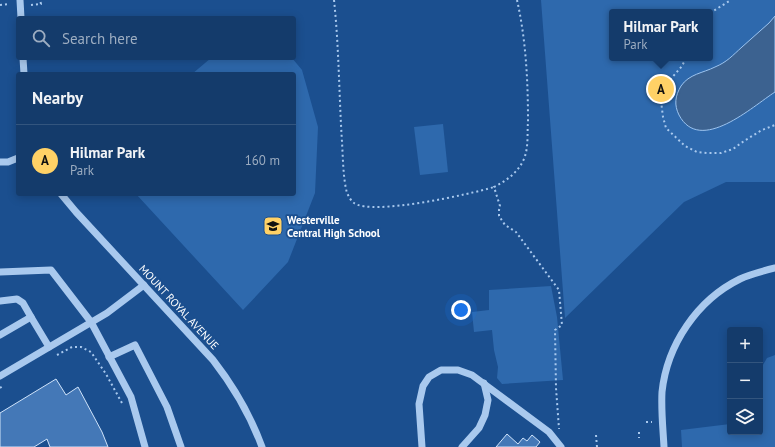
<!DOCTYPE html>
<html lang="en">
<head>
<meta charset="utf-8">
<style>
  body { margin:0; font-family:"PT Sans",sans-serif; background:#214673; color:#f1f3f6 }
  .controls { position:absolute; right:12px; bottom:12px; display:grid; overflow:hidden; border-radius:4px; box-shadow:0 2px 10px #0003 }
  .controls button { width:36px; height:36px; display:grid; place-items:center; padding:0; border:0; border-bottom:1px solid #33557e; background:#143b6b; color:#f1f3f6; font:20px sans-serif }
  .you { position:absolute; left:461px; top:310px; width:14px; height:14px; margin:-10px; border:3px solid #fff; border-radius:50%; background:#1a73e8; box-shadow:0 0 0 6px #1a73e833 }
  .badge { display:grid; place-items:center; width:26px; height:26px; border-radius:50%; background:#ffd166; color:#111; font-size:13px; font-weight:700 }
  .pin { position:absolute; translate:-50% -50%; border:2px solid #fff; box-shadow:0 1px 4px #0006 }
  .popup { position:absolute; left:609px; top:9px; width:104px; height:52px; box-sizing:border-box; display:grid; place-content:center; border-radius:4px; background:#143b6b; filter:drop-shadow(0 1px 3px #0005); font-size:13px; white-space:nowrap; color:#9dadc1 }
  .popup b { font-size:15px; color:#f1f3f6 }
  .popup::after { content:''; position:absolute; left:50%; top:100%; margin-left:-8px; border:8px solid transparent; border-top-color:#143b6b }
  .list { margin:0; padding:0; list-style:none }
  h2 { display:flex; justify-content:space-between; align-items:center; height:52px; margin:0; padding:0 16px; font-size:17px }
  h2 small { font-size:13px; font-weight:400; color:#9dadc1 }
  .list li { display:grid; grid-template-columns:26px 1fr auto; gap:12px; align-items:center; box-sizing:border-box; height:72px; padding:0 16px; border-top:1px solid #33557e }
  .list b { display:block; font-size:15px; white-space:nowrap }
  .list p { margin:0; font-size:13px; white-space:nowrap; color:#9dadc1 }
  .list em { font-size:13px; font-style:normal; color:#9dadc1 }
  .icon { flex:none; width:22px; height:22px; fill:none; stroke:currentColor; stroke-width:2; stroke-linecap:round; stroke-linejoin:round }
  .map { position:relative; flex:none; width:775px; height:447px; overflow:hidden }
  .search { position:absolute; background:#143b6b; box-shadow:0 2px 10px #0003; left:16px; top:16px; width:280px; height:44px; display:flex; align-items:center; gap:10px; box-sizing:border-box; padding:0 14px; border-radius:4px; color:#9dadc1; font-size:15px }
  .panel { position:absolute; background:#143b6b; box-shadow:0 2px 10px #0003; left:16px; top:72px; width:280px; height:124px; border-radius:4px }
  .map>svg:first-child { display:block }
  .green { fill:#2e69ad; fill-rule:evenodd }
  .water { fill:#3c6290; stroke:#9cc4f0 }
  .building { fill:#4478b7; stroke:#cfe3fa }
  .lines { fill:none; stroke-linecap:round; stroke-linejoin:round }
  .path { stroke:#a9c9ee; stroke-width:2; stroke-dasharray:2 3; stroke-linecap:butt }
  .minor { stroke:#a9c9ee; stroke-width:7 }
  .labels { text-anchor:middle; dominant-baseline:central; stroke-width:3.5; stroke-linejoin:round; paint-order:stroke }
  .poi-label { font-size:11px; font-weight:bold; fill:#fff; stroke:#1b4f8f; text-anchor:start }
  .street-label { font-size:11px; fill:#fff; stroke:#1b4f8f }
</style>
</head>
<body>
<div class="map">
<svg width="775" height="447" viewBox="0 0 775 447">
  <rect width="100%" height="100%" fill="#1b4f8f"/>
  <g class="green">
    <path d="M541 0H775V182H726L684 202 565 318ZM612 12H710V58H612Z"/>
    <path d="M211 58H292L302 70 318 127 315 193 288 262 243 310 136 194H294V74H192Z"/>
    <path d="M443 124 448 172 420 175 414 127Z"/>
    <path d="M551 286 557 317 563 380 502 384 497 378 498 367 494 350 492 330 474 332 472 312 489 310V290Z"/>
    <path d="M775 355V447H682L681 430 730 424V432H760V370L767 358Z"/>
  </g>
  <path class="water" d="M775 16V92C753 106 700 155 679 115 674 105 675 96 681 86 689 74 703 73 715 67 727 62 732 56 742 47 751 39 760 31 769 23Z"/>
  <g class="building">
    <path d="M56 379 66 395 78 387 102 432 108 447H50L47 439 34 447H0V413Z"/>
    <path d="M507 434 518 444 523 438 527 441 532 435 540 442 536 447H496Z"/>
  </g>
  <g class="lines">
    <g class="path">
      <path d="M334 0C339 47 339 95 342 142 343 158 343 178 347 193 349 197 351 201 354 203 372 216 471 194 494 187"/>
      <path d="M517 0C526 40 528 81 528 122 527 134 529 149 523 161 517 173 506 181 494 187L500 206 499 210V216L505 225 516 232 559 290 562 325 555 330 556 388 559 429"/>
      <path d="M0 5 9 4"/>
      <path d="M31 5 41 4 40 0"/>
      <path d="M710 13 731 0"/>
      <path d="M686 58 682 66 669 81 665 90 661 101 663 117 666 128 685 146 697 152 707 153H721L733 149 744 141 762 130 775 125"/>
      <path d="M57 355 72 347H81L91 352 106 374 123 405"/>
      <path d="M0 388 4 385"/>
      <path d="M646 422H652"/>
      <path d="M639 432V438"/>
      <path d="M596 435 597 447"/>
    </g>
    <g class="minor">
      <path d="M20 0 21 18"/>
      <path d="M23 58 24 74"/>
      <path d="M0 162H8L18 158"/>
      <path d="M61 194 76 212 213 360C234 387 250 414 262 447"/>
      <path d="M0 272 51 270 91 322 131 397 145 447"/>
      <path d="M0 301 17 299 23 303 31 317"/>
      <path d="M0 335 31 317 49 347"/>
      <path d="M109 357 135 345 167 407 181 447"/>
      <path d="M0 376 107 313 144 285"/>
      <path d="M422 447 419 404 423 386 429 377 441 370H458L472 375 549 432 561 447"/>
      <path d="M462 447 479 428 485 415 488 400 484 383"/>
      <path d="M664 447C663 429 661 410 662 392 667 345 697 300 740 279 751 274 763 271 775 268"/>
    </g>
  </g>
  <defs>
    <symbol id="school-square" viewBox="-11 -11 22 22"><rect x="-9" y="-9" width="18" height="18" rx="4" fill="#ffd166" stroke="#1b4f8f"/><path d="M0-5L7-2L0 1L-7-2ZM-4 1L0 2.5L4 1V4Q0 6-4 4Z" fill="#111"/></symbol>
  </defs>
  <g fill-rule="evenodd">
    <use href="#school-square" x="262" y="215" width="22" height="22"/>
  </g>
  <g class="labels">
    <g class="poi-label">
      <text x="287" y="220">Westerville<tspan x="287" dy="13">Central High School</tspan></text>
    </g>
    <g class="street-label">
      <text transform="translate(179 307) rotate(47)">MOUNT ROYAL AVENUE</text>
    </g>
  </g>
</svg>
<div class="controls">
<button>+</button>
<button>−</button>
<button><svg class="icon" aria-label="layers" viewBox="0 0 24 24"><path d="M12 4l9 5-9 5-9-5zM3 14l9 5 9-5"/></svg></button>
</div>
<div class="you"></div>
<div class="pin badge" style="left:661px;top:89px">A</div>
<div class="popup"><b>Hilmar Park</b>Park</div>
<div class="search"><svg class="icon" aria-label="search" viewBox="0 0 24 24"><circle cx="10" cy="10" r="6"/><path d="M15 15l6 6"/></svg>Search here</div>
<section class="panel">
<h2>Nearby<small></small></h2>
<ul class="list">
<li><span class="badge">A</span><div><b>Hilmar Park</b><p>Park</p></div><em>160 m</em></li>
</ul>
</section>
</div>
</body>
</html>
